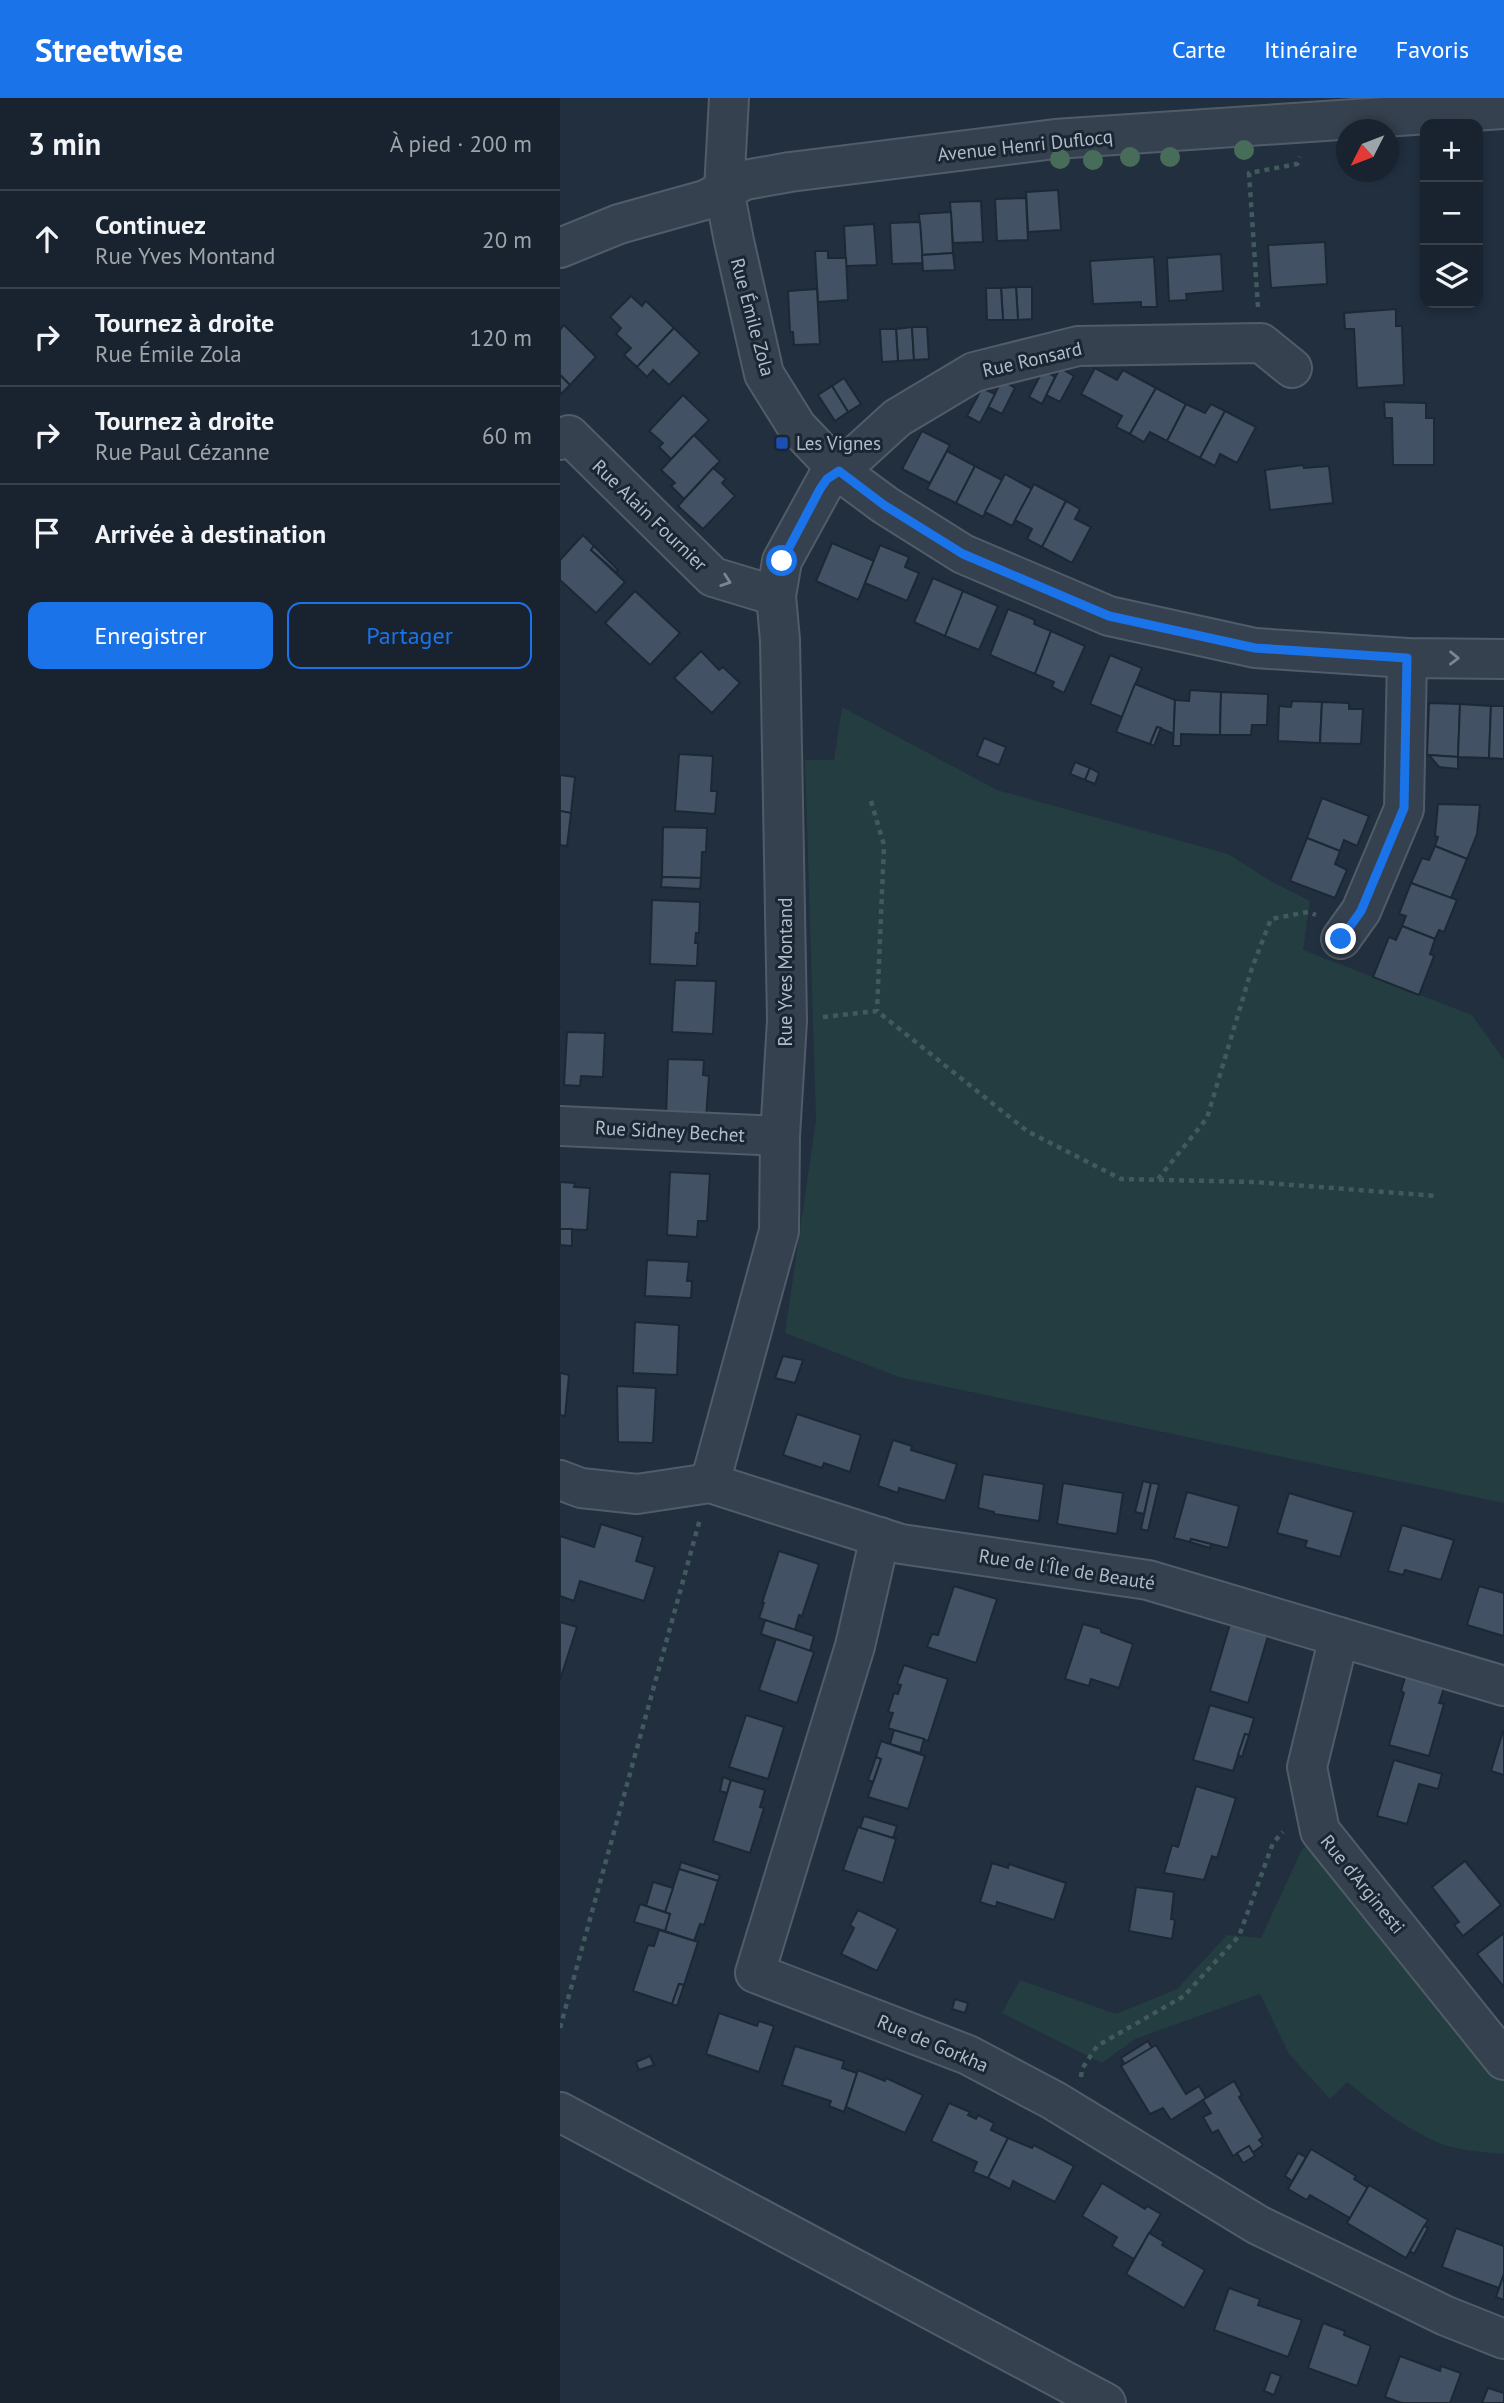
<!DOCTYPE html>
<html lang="fr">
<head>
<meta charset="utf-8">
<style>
  body { margin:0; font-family:"PT Sans",sans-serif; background:#262f3b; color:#f1f3f6 }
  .controls { position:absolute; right:21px; top:21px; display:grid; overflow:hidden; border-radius:14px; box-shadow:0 4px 10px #0003 }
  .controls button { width:63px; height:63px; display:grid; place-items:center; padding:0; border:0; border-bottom:2px solid #37404b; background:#19232f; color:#f1f3f6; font:35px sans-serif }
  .compass { position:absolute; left:776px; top:21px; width:63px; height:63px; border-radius:50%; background:#19232f; box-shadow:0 4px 10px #0003; rotate:228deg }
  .stop { position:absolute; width:21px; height:21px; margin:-16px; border:5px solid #1a73e8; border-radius:50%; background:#fff }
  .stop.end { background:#1a73e8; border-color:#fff; box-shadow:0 2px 7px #0008 }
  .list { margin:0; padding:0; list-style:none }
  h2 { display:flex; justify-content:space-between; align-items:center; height:91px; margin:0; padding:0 28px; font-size:30px }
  h2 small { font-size:23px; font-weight:400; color:#9fa4aa }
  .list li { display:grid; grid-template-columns:46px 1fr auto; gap:21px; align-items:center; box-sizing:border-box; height:98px; padding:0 28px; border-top:2px solid #37404b }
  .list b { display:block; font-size:26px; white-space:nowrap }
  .list p { margin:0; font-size:23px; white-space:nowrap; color:#9fa4aa }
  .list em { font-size:23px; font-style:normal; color:#9fa4aa }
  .actions { display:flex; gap:14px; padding:21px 28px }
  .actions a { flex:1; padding:16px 0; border:2px solid #1a73e8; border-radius:14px; text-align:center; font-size:24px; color:#1a73e8 }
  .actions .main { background:#1a73e8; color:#fff }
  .icon { flex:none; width:38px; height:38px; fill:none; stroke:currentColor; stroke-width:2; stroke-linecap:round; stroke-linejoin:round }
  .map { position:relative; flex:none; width:944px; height:2305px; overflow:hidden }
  header { display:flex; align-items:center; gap:42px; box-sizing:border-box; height:98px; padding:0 35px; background:#1a73e8; color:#fff }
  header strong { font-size:33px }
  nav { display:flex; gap:38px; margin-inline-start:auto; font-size:24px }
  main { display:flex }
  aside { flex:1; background:#19232f }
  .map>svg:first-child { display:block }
  .green { fill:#243d40 }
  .building { fill:#425163; stroke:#1d2835; stroke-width:2 }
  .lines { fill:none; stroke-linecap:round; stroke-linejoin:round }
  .minor-casing { stroke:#515c69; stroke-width:42 }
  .tertiary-casing { stroke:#515c69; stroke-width:42 }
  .path { stroke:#415a5d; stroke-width:4.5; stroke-dasharray:5 5; stroke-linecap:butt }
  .minor { stroke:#36414f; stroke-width:38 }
  .tertiary { stroke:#36414f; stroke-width:38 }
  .tree { fill:#476c5a }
  .oneway { stroke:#7a8593 }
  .route { stroke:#1a73e8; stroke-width:9 }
  .transit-dot { fill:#1a4fb4; stroke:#1b2633; stroke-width:2.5 }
  .labels { text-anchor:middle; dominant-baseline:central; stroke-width:6; stroke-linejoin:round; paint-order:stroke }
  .street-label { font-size:19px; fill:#b1bcca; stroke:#1b2633 }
  .poi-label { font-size:19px; fill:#b1bcca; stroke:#1b2633; text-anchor:start }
</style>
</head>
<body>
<header>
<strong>Streetwise</strong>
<nav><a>Carte</a><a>Itinéraire</a><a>Favoris</a></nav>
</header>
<main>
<aside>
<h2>3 min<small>À pied · 200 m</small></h2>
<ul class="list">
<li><svg class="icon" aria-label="ahead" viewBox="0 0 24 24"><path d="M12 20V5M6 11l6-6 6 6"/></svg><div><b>Continuez</b><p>Rue Yves Montand</p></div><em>20 m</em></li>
<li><svg class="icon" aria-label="right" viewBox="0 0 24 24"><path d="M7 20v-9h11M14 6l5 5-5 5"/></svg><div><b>Tournez à droite</b><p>Rue Émile Zola</p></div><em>120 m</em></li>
<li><svg class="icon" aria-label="right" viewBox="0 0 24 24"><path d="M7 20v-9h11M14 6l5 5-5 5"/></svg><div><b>Tournez à droite</b><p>Rue Paul Cézanne</p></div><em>60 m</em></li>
<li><svg class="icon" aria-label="arrive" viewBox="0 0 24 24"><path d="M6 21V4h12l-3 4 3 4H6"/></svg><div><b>Arrivée à destination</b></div></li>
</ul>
<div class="actions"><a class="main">Enregistrer</a><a>Partager</a></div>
</aside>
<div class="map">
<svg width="944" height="2305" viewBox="0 0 944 2305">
  <rect width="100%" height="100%" fill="#212f3f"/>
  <g class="green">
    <path d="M282 609 437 692 668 756 714 785 750 803 743 852 912 917 944 962V1405L339 1279 225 1235 256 1022 245 662H274Z"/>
    <path d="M757 1741 944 1978V2056C923 2054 899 2053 879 2045 845 2031 816 2007 787 1984L770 2001 729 1956 700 1896 575 1941 542 1965 442 1915 460 1882 556 1916 617 1891 667 1837 701 1840 742 1751Z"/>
  </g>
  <g class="building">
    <path d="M498 92 501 132 468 134 466 94Z"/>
    <path d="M466 100 468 142 437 143 435 101Z"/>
    <path d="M421 103 423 144 393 145 390 104Z"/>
    <path d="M391 114 393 155 362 157 359 116Z"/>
    <path d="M360 124 363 165 332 166 330 125Z"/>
    <path d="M314 126 317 167 286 168 284 128Z"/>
    <path d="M765 144 767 186 711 190 708 147Z"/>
    <path d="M255 153H268V160H286L288 202 258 204Z"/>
    <path d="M393 155 395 172 363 173 362 157Z"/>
    <path d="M661 156 663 193 626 196 627 202 609 203 607 160Z"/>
    <path d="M594 159 597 209H581V204L533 206 530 163Z"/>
    <path d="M456 189H472V221L458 222Z"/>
    <path d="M456 189 458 222H443L441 190Z"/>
    <path d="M426 190H441L443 222H427Z"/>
    <path d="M257 191 260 246 234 247 233 234H230L228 193Z"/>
    <path d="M71 198 82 208 86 203 114 230 77 269 64 257 71 250 56 236 61 230 50 219Z"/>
    <path d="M836 211V228H842L844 287 797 290 794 231H785L784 215Z"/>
    <path d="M4 227 36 259 10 287 0 277V232Z"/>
    <path d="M352 229 354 262 338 263 336 231Z"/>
    <path d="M352 229H367L369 261 354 262Z"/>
    <path d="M114 230 140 255 109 287 93 272 87 279 77 269Z"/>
    <path d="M320 231H336L338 263 322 264Z"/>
    <path d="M500 270 514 278 500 304 486 297Z"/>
    <path d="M535 270 557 282 563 272 596 290 570 336 556 329 562 318 521 296Z"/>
    <path d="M483 272 495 279 482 306 469 299Z"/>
    <path d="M0 277 10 287 0 297Z"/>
    <path d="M284 280 301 306 288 314 272 288Z"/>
    <path d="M442 282 455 290 442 316 428 309Z"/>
    <path d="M272 288 288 314 275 323 258 297Z"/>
    <path d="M422 290 435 296 420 325 407 318Z"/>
    <path d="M596 290 626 306 607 343 590 334 584 344 570 336Z"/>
    <path d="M123 297 149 322 111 361 99 349 103 345 89 333Z"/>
    <path d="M824 304 866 305V320H874V367H833L832 320H825Z"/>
    <path d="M626 306 645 315 651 306 665 313 640 360 607 343Z"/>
    <path d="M665 313 696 329 677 365 660 356 655 368 640 360Z"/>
    <path d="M362 333 390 347 370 385 342 371Z"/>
    <path d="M134 337 160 363 124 401 111 388 115 385 101 372Z"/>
    <path d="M387 353 415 368 396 405 367 391Z"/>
    <path d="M743 367 744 370 769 368 773 405 710 412 705 372Z"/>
    <path d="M415 368 442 382 423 419 396 405Z"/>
    <path d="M153 370 166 381 162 385 175 398 143 431 118 408Z"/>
    <path d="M445 376 472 391 452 428 425 414Z"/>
    <path d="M474 386 506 403 482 449 467 441 472 431 455 422Z"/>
    <path d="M506 403 520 411 515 421 531 429 512 465 482 449Z"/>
    <path d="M23 437 34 448 31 452 65 484 36 515 0 482V462Z"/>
    <path d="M272 445 314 463 298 502 256 483Z"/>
    <path d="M320 447 349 459 345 469 359 475 347 503 305 485Z"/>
    <path d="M34 448 58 472 56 474 31 452Z"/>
    <path d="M373 480 403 493 385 538 354 524Z"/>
    <path d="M75 493 120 535 90 567 45 525Z"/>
    <path d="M403 493 438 508 419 552 385 538Z"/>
    <path d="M448 511 475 522 474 526 491 533 475 576 430 557Z"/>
    <path d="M491 533 525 548 504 595 492 589 494 584 475 576Z"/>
    <path d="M141 553 159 572 163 569 180 585 152 615 114 580Z"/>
    <path d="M550 557 582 570 562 619 530 606Z"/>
    <path d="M575 586 615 602 614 636 597 629 590 646 556 634Z"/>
    <path d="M630 592 661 594 660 637 621 636V648H613L615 602 629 603Z"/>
    <path d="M661 594 708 596 707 627H692L691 637H660Z"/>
    <path d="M732 603 762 604 760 645 718 643 719 608 731 609Z"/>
    <path d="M762 604 789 605V611H803L801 646 760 645Z"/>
    <path d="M869 605 900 606 898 659 867 657Z"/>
    <path d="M900 606 931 608 929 660 898 659Z"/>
    <path d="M931 608H944V661L929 660Z"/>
    <path d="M597 629 601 630 594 648 590 646Z"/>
    <path d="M424 640 446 649 439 667 417 658Z"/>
    <path d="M119 656 153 658 151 693H157L155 716 115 713Z"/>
    <path d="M869 657 898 659V671L879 669Z"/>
    <path d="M515 664 530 670 525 682 510 676Z"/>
    <path d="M530 670 539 675 535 686 525 682Z"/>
    <path d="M0 677 15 679 11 715 0 713Z"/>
    <path d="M762 700 809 718 797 748 784 742 780 753 747 740Z"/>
    <path d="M878 706 920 707 917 736 907 761 875 748 878 739 875 738Z"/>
    <path d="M0 713 11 715 7 748 0 747Z"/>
    <path d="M103 729 147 730 146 754H142L141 780 102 779Z"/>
    <path d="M747 740 780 753 775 766 787 772 775 800 730 783Z"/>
    <path d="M875 748 907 761 891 800 851 785 862 760 869 762Z"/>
    <path d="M102 779 141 780 140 791 101 789Z"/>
    <path d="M851 785 897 802 884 834 879 832 875 841 842 828 846 818 839 816Z"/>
    <path d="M92 802 140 804 139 835H136L135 845H138L137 868 90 866Z"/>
    <path d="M842 828 875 841 870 856 874 858 859 897 813 879 829 839 836 842Z"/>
    <path d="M115 882 156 883 153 936 112 934Z"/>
    <path d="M7 934 45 935 43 979 21 978 20 988 4 987Z"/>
    <path d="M108 961 144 962 143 977 149 978 146 1021 106 1019Z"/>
    <path d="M110 1074 150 1076 147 1123H138L137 1139 107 1137Z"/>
    <path d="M0 1084 15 1085 14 1089 30 1090 27 1132 0 1131Z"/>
    <path d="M0 1131H12V1148L0 1147Z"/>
    <path d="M87 1162 129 1164 127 1183H132L131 1200 85 1198Z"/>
    <path d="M75 1224 119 1227 117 1277 73 1275Z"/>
    <path d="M223 1258 243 1262 235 1285 215 1280Z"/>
    <path d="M0 1275 9 1277 5 1318 0 1317Z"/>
    <path d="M57 1288 96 1290 93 1345 58 1344Z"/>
    <path d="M237 1316 301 1337 290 1374 264 1365 262 1370 223 1357Z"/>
    <path d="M333 1342 352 1348 351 1352 397 1366 385 1403 339 1390 338 1395 318 1388Z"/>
    <path d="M423 1376 484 1386 479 1423 434 1416V1414L418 1410Z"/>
    <path d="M583 1383 591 1385 584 1416 575 1414Z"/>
    <path d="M503 1385 563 1395 557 1436 497 1426Z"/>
    <path d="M591 1385 599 1386 588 1433 581 1431Z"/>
    <path d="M627 1394 679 1408 668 1450 631 1441 630 1444 614 1440Z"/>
    <path d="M729 1395 794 1414 780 1459 745 1449 747 1443 717 1435Z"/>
    <path d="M41 1426 83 1439 76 1463 95 1469 84 1503 20 1483 14 1503 0 1498V1438L34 1449Z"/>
    <path d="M842 1427 894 1442 881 1482 845 1472 843 1477 828 1473Z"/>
    <path d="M631 1441 651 1446 650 1450 630 1444Z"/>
    <path d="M219 1453 259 1466 242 1518 239 1517 235 1532 199 1520 204 1505H202Z"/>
    <path d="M394 1488 437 1501 416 1565 367 1549 372 1536 378 1537Z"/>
    <path d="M919 1488 944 1495V1538L907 1527Z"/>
    <path d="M205 1522 254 1538 250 1553 201 1536Z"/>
    <path d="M0 1524 17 1529 0 1582Z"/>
    <path d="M523 1526 541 1531V1534L573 1546 559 1590 531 1581 529 1588 505 1581Z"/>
    <path d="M670 1526 708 1538 688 1605 650 1593Z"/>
    <path d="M216 1541 254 1554 237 1605 199 1592Z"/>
    <path d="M344 1567 388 1581 368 1643 328 1630 333 1615 328 1614 334 1595 338 1596 341 1587 337 1586Z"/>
    <path d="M845 1579 884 1590 879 1605 884 1606 869 1658 829 1647 844 1595 841 1593Z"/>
    <path d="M650 1607 694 1620 689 1637 685 1636 673 1673 633 1662Z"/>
    <path d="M186 1617 224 1629 208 1681 169 1669Z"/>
    <path d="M334 1632 364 1641 360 1655 330 1646Z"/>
    <path d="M943 1633H944V1677L931 1673Z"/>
    <path d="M685 1636 689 1637 682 1659 678 1657Z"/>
    <path d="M321 1643 365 1658 348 1711 308 1699 321 1661 316 1659Z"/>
    <path d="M316 1659 321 1661 313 1684 308 1682Z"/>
    <path d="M834 1662 882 1676 878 1691 859 1686 847 1726 817 1718Z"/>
    <path d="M163 1679 171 1682 167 1695 160 1693Z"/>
    <path d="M171 1682 205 1692 200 1709 204 1710 190 1755 153 1743Z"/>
    <path d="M636 1688 676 1700 657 1760 652 1758 644 1782 604 1775 612 1747 618 1749Z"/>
    <path d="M304 1718 337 1728 333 1740 300 1730Z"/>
    <path d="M298 1729 336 1741 323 1785 283 1772Z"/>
    <path d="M905 1763 941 1807 903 1838 894 1827 899 1824 872 1789Z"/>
    <path d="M121 1764 160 1777 158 1783 119 1771Z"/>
    <path d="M432 1765 448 1770 449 1766 506 1785 494 1822 437 1804 436 1809 420 1804Z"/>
    <path d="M119 1771 158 1783 144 1827 140 1826 134 1843 105 1833 110 1816 105 1814Z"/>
    <path d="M93 1784 113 1790 105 1814 86 1808Z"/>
    <path d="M576 1789 614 1794 611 1821 615 1822 612 1841 569 1833Z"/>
    <path d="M80 1806 110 1816 105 1833 74 1824Z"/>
    <path d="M298 1812 338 1831 317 1873 281 1856 294 1830 290 1827Z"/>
    <path d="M99 1832 138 1844 124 1887 119 1886 112 1906 73 1893 88 1847 94 1848Z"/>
    <path d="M944 1835V1889L917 1856Z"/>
    <path d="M119 1886 124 1887 117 1908 112 1906Z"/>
    <path d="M395 1901 408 1905 405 1915 392 1911Z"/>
    <path d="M159 1915 197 1928 199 1923 214 1928 199 1974 146 1956Z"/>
    <path d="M588 1943 592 1950 565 1967 561 1960Z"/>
    <path d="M596 1947 626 1996 639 1988 646 2000 611 2022 603 2010 590 2016 561 1968Z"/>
    <path d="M235 1948 284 1963 282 1970 297 1975 284 2014 269 2008 271 2003 222 1987Z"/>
    <path d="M90 1958 94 1967 79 1972 76 1964Z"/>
    <path d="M298 1972 325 1983 326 1980 363 1997 345 2035 286 2009Z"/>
    <path d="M674 1983 682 1997 679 1999 703 2039 699 2042 703 2047 692 2055 689 2048 673 2058 658 2032 652 2035 643 2019 651 2015 643 2002Z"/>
    <path d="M389 2005 410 2014 408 2017 416 2021 418 2017 434 2025 431 2032 448 2040 428 2080 413 2074 417 2064 371 2043Z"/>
    <path d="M448 2040 472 2050 474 2047 514 2068 495 2104 453 2083 450 2091 428 2080Z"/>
    <path d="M689 2048 695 2058 683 2065 677 2055Z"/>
    <path d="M751 2051 796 2078 794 2081 808 2090 790 2120 750 2097 747 2102 728 2091Z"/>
    <path d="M738 2055 746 2059 732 2083 725 2078Z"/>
    <path d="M542 2085 585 2111 587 2108 601 2116 574 2161 552 2148 557 2139 522 2118Z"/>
    <path d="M809 2087 868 2122 846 2160 787 2125Z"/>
    <path d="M864 2128 868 2130 854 2156 850 2153Z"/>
    <path d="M896 2130 944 2148V2176L939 2190 882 2169Z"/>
    <path d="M589 2135 604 2144 602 2147 645 2172 624 2210 566 2176Z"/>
    <path d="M944 2176V2202L936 2199Z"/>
    <path d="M669 2190 700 2201 698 2207 742 2222 728 2259 654 2232Z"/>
    <path d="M763 2225 785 2233 784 2237 811 2248 797 2288 748 2270Z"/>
    <path d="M840 2258 880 2273 881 2268 901 2275 890 2305H842L825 2299Z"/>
    <path d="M711 2274 721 2278 714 2297 704 2293Z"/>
    <path d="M928 2290 944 2295V2305H922Z"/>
  </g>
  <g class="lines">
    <defs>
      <g id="minor">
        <path d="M169 0 164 92 174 143 204 276 237 329 279 373 325 407 403 456 549 518 695 550 847 560 944 561"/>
        <path d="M0 342 9 337 153 479 216 498"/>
        <path d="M781 841 801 813 844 711 847 560"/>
        <path d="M0 1028 220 1038"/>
        <path d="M0 1382 21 1390 77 1396 150 1385 341 1446 588 1482 944 1588"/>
        <path d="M150 1385 219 1133 220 1038 227 923 220 542 216 498 222 463 267 381 279 373 337 320 414 274 518 248 701 245 732 270"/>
        <path d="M320 1439 295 1548 195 1875 408 1957 493 2002 698 2127 886 2218 944 2241"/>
        <path d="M779 1539 747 1669 760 1733 944 1962"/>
      </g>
      <g id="tertiary">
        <path d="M0 150 59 126 145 102 185 82 230 74 495 41 944 11"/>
        <path d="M0 2014 546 2305"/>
      </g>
    </defs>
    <use href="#minor" class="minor-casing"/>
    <use href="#tertiary" class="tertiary-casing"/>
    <g class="path">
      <path d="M698 209 689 75 737 66 740 59"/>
      <path d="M311 703 324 747 317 913"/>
      <path d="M263 919 317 913 467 1033 561 1081 694 1084 877 1098"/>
      <path d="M598 1081 647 1020 692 870 711 821 748 814 756 817"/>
      <path d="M0 1930 140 1421"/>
      <path d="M521 1979 522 1971 537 1948 624 1898 679 1838 713 1745 723 1734"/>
    </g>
    <use href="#minor" class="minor"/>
    <use href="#tertiary" class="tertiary"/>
  </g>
  <g class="tree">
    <circle cx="684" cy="52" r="10"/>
    <circle cx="570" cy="59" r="10"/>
    <circle cx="610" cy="59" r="10"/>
    <circle cx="500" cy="61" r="10"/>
    <circle cx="533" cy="62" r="10"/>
  </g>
  <defs><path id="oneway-chevron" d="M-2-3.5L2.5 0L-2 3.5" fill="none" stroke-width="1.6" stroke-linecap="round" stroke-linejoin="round" transform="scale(1.75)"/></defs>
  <g class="oneway">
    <use href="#oneway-chevron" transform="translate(166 483) rotate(19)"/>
    <use href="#oneway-chevron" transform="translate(894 560) rotate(1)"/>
  </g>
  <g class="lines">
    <path class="route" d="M222 463 260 391 267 381 279 373 324 407 403 456 549 518 695 550 847 560 844 710 801 813 781 841"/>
  </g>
  <rect class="transit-dot" x="215" y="338" width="14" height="14" rx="3.5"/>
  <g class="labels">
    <g class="street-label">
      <text transform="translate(465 47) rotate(-6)">Avenue Henri Duflocq</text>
      <text transform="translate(193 219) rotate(75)">Rue Émile Zola</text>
      <text transform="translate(472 261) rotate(-13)">Rue Ronsard</text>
      <text transform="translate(90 417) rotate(44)">Rue Alain Fournier</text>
      <text transform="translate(225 874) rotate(-90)">Rue Yves Montand</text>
      <text transform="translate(110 1033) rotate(3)">Rue Sidney Bechet</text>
      <text transform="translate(507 1471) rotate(9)">Rue de l'Île de Beauté</text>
      <text transform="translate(803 1786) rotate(51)">Rue d'Arginesti</text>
      <text transform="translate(373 1945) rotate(23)">Rue de Gorkha</text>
    </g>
    <g class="poi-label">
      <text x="236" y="345">Les Vignes</text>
    </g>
  </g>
</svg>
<div class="controls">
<button>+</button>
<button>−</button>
<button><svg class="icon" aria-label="layers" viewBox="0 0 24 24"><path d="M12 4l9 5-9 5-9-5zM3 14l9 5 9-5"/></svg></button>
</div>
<svg class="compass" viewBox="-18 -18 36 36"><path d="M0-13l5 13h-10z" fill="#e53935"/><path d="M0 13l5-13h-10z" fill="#9fa4aa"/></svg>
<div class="stop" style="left:222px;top:463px"></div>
<div class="stop end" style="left:781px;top:841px"></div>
</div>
</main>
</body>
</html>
